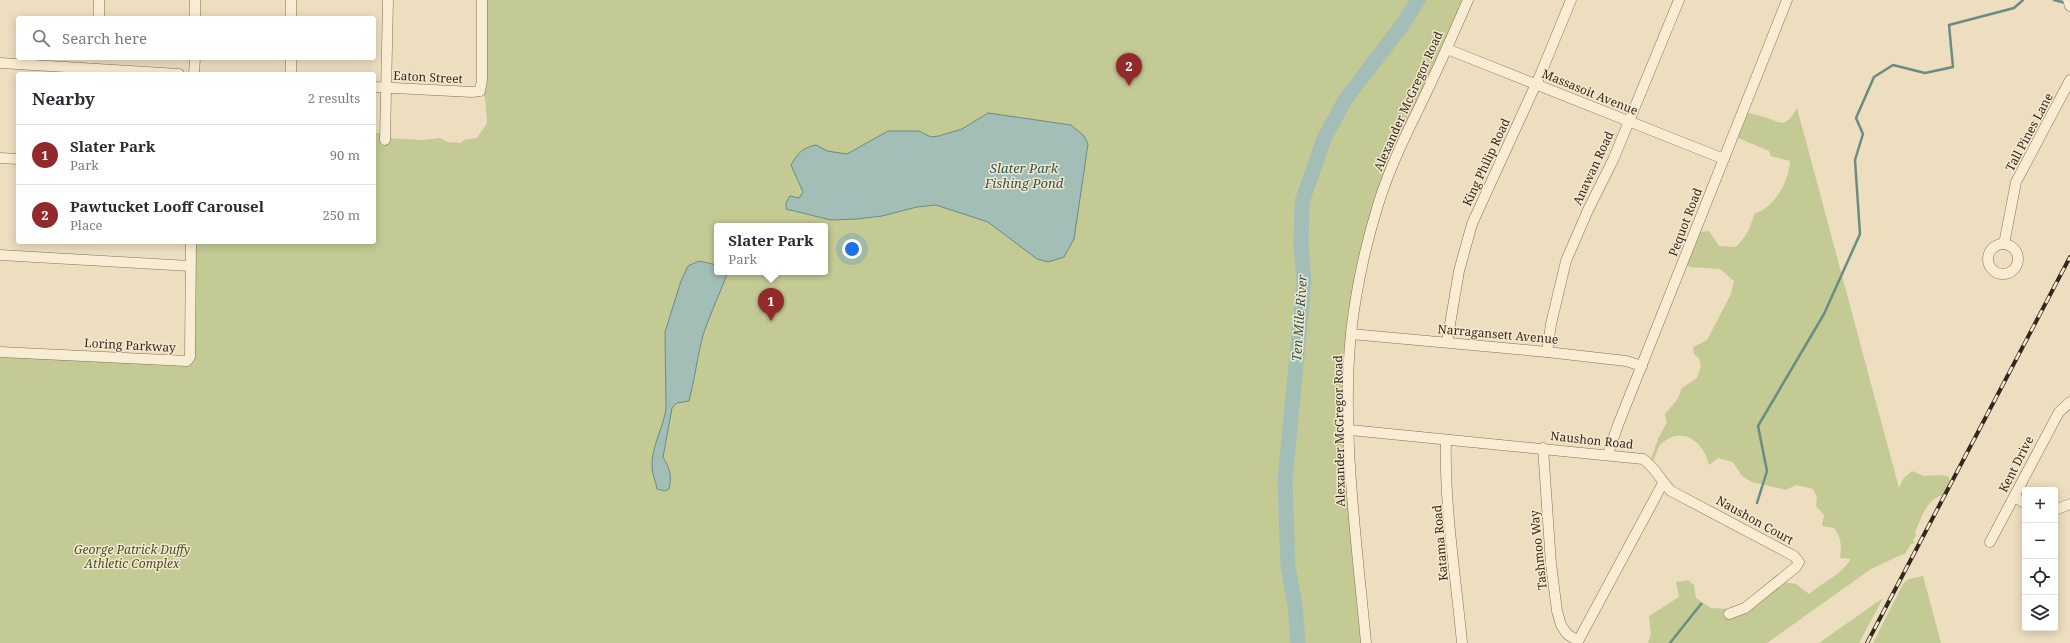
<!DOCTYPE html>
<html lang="en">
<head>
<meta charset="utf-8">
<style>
  body { margin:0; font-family:"Noto Serif",serif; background:#f7f7f7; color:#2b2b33 }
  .controls { position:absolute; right:12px; bottom:12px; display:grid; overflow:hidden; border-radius:4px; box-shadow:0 2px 10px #0003 }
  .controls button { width:36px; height:36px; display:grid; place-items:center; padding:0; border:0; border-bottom:1px solid #e1e1e2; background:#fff; color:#2b2b33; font:20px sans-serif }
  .you { position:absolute; left:852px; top:249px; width:14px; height:14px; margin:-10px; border:3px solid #fff; border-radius:50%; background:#1a73e8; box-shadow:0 0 0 6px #1a73e833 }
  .badge { display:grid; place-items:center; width:26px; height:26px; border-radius:50%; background:#922a2c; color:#fff; font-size:13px; font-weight:700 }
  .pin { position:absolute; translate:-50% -33px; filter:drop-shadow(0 1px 2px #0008) }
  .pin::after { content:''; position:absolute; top:21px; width:14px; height:12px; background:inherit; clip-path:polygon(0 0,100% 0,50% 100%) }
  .popup { position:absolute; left:714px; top:223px; width:114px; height:52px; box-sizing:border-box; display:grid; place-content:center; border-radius:4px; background:#fff; filter:drop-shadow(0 1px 3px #0005); font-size:13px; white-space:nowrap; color:#7c7c81 }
  .popup b { font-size:15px; color:#2b2b33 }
  .popup::after { content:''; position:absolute; left:50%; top:100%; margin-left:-8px; border:8px solid transparent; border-top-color:#fff }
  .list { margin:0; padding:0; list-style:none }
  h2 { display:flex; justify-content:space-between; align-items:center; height:52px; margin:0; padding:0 16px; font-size:17px }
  h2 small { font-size:13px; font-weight:400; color:#7c7c81 }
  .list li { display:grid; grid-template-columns:26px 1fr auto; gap:12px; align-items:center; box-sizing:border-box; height:60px; padding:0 16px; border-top:1px solid #e1e1e2 }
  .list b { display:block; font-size:15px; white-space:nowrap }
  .list p { margin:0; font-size:13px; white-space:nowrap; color:#7c7c81 }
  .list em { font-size:13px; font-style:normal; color:#7c7c81 }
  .icon { flex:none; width:22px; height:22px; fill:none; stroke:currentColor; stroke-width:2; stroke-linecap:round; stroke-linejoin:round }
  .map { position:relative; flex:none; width:2070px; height:643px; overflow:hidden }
  .search { position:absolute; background:#fff; box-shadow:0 2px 10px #0003; left:16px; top:16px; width:360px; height:44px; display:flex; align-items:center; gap:10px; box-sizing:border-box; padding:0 14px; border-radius:4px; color:#7c7c81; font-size:15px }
  .panel { position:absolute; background:#fff; box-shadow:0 2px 10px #0003; left:16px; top:72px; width:360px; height:172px; border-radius:4px }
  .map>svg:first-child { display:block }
  .green { fill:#c4ca94; fill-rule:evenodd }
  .water { fill:#a2beb6; stroke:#6a8c83 }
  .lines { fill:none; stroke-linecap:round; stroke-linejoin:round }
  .stream { stroke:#6a8c83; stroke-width:2.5 }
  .river { stroke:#a2beb6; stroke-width:15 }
  .street-casing { stroke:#856f58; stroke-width:11 }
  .street { stroke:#f8ecd2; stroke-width:10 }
  .rail-casing { stroke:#34281c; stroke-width:4 }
  .rail { stroke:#f4e9cf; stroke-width:2.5; stroke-dasharray:8; stroke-linecap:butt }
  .labels { text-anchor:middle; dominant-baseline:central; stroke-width:3; stroke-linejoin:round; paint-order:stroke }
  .street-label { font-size:12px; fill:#34281c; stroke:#f4e9cf }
  .park-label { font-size:12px; font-style:italic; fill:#465023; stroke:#f4e9cf }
  .water-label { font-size:13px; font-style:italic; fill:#2c5451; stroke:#f4e9cf }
</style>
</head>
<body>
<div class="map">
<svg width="2070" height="643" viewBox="0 0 2070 643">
  <rect width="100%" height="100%" fill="#ecdebf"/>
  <g class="green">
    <path d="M483 0H1469L1400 146 1358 284 1348 405 1367 643H0V352L186 364 191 242H374V133H386L387 138 423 140 440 138 447 142 461 143 464 140 477 138 487 123 485 98 482 93ZM717 226H825V272H717Z"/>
    <path d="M1797 108 1899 488 1903 479 1912 471 1924 476 1939 475 1948 476 1951 483 1943 495C1926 499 1921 519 1915 532L1916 536 1913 539 1914 543 1910 545 1905 554 1901 555 1871 569 1767 643H1648L1651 634 1649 616 1679 597 1676 582 1688 580 1694 585 1696 598 1711 608 1728 609 1736 615 1782 582 1796 584 1809 594C1823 582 1841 575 1851 559L1840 558C1842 546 1841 537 1834 528L1822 526 1824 515 1816 506 1817 497 1813 489 1796 485 1786 490 1752 482 1742 476 1733 462 1718 458 1709 465C1704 442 1682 425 1661 444 1656 449 1657 458 1649 465L1658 439 1667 422 1665 414 1677 400 1682 388 1697 378 1701 366 1699 358 1694 354 1693 347 1707 340 1731 294 1734 281 1720 269 1690 267 1684 261 1700 232 1709 231 1719 246 1736 247C1746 237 1751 227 1754 214 1774 208 1789 182 1790 161L1771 156 1769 151 1738 138 1745 112C1752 114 1758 115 1764 117 1782 123 1785 129 1797 108Z"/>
    <path d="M1923 576 1941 643H1873L1903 584 1909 579Z"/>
    <path d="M1883 598 1859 643H1819Z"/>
  </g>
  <g class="water">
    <path d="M988 113 1071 125 1084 136 1088 144 1074 239 1064 257 1048 262 1037 259 988 222 936 205 917 207 882 216 857 219 831 220 786 209V203L790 196 799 198 803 192 791 165C798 153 802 148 816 145L827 151 847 154 888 131H919L931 137 939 136 962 129Z"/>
    <path d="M699 261 717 265V272H728C720 293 710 314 703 335 697 357 695 379 689 401L677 403 672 408 663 457C670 469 672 475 669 489L665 491 657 489C656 482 652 474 652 467 651 448 663 428 666 409L665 332 681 281 688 266Z"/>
  </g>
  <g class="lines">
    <g class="stream">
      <path d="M2054 0 2066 3"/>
      <path d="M1757 503 1767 471 1758 426 1824 314 1860 234 1855 160 1863 134 1856 118 1874 77 1893 65 1925 73 1953 67 1949 25 2014 8 2023 0"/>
      <path d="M1670 643 1701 604"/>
    </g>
    <path class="river" d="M1298 643 1295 605 1288 567 1285 480 1304 282 1301 246 1302 202 1324 139 1345 100 1403 24 1418 0"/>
    <defs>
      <g id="street">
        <path d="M291 0V18"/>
        <path d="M2068 0 2070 6"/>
        <path d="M99 18V0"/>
        <path d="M195 18V0"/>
        <path d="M1447 49 1724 159"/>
        <path d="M291 58V74"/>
        <path d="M0 63 179 74"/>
        <path d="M194 74 195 58"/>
        <path d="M374 87 472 92 480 91 482 80V0"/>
        <path d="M385 140 388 0"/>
        <path d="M0 158 18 159"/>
        <circle cx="2003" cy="259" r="15"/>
        <path d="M2004 244 2016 182 2070 80"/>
        <path d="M0 255 190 266"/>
        <path d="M1351 334 1547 352 1626 361 1642 366"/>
        <path d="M1447 342 1459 271 1472 224 1541 73 1571 0"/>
        <path d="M0 352 187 361 190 357 191 242"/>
        <path d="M1547 352 1551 324 1566 261 1588 210 1613 160 1679 0"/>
        <path d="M1350 430 1643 459C1655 467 1661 481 1671 491L1794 556 1799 562 1796 567 1745 608 1729 614"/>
        <path d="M1446 440C1444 505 1456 578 1462 643"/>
        <path d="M1543 448 1551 564 1557 611 1561 625 1567 634 1578 641"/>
        <path d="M1608 454 1618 425 1787 0"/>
        <path d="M2014 497 2025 503"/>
        <path d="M2055 510 2070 504"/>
        <path d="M1990 542 2059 412 2070 402"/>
        <path d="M1366 643C1357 543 1341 433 1351 333 1356 289 1365 247 1378 205 1388 172 1403 140 1418 110 1436 73 1452 37 1468 0"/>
        <path d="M1577 643 1663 483"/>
      </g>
    </defs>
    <use href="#street" class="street-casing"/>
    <use href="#street" class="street"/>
    <defs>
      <path id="rail" d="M1867 643 2070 257"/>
    </defs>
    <use href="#rail" class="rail-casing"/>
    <use href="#rail" class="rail"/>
  </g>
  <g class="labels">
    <g class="street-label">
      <text transform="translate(428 77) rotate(3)">Eaton Street</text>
      <text transform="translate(1590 92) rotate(22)">Massasoit Avenue</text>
      <text transform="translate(1408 101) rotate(-66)">Alexander McGregor Road</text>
      <text transform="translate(2029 132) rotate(-62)">Tall Pines Lane</text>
      <text transform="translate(1486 162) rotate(-65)">King Philip Road</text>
      <text transform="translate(1593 168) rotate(-65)">Anawan Road</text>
      <text transform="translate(1685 222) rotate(-69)">Pequot Road</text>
      <text transform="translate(1498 334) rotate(5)">Narragansett Avenue</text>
      <text transform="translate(130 345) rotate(3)">Loring Parkway</text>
      <text transform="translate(1339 431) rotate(-91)">Alexander McGregor Road</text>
      <text transform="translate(1592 440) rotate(6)">Naushon Road</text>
      <text transform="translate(2016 464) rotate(-63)">Kent Drive</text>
      <text transform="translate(1755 520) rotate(29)">Naushon Court</text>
      <text transform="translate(1440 543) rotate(-95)">Katama Road</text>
      <text transform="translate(1538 550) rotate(-96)">Tashmoo Way</text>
    </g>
    <g class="park-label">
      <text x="132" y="549">George Patrick Duffy<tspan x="132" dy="14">Athletic Complex</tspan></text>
    </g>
    <g class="water-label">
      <text x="1024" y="168">Slater Park<tspan x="1024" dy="15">Fishing Pond</tspan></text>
      <text transform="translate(1299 318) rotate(-86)">Ten Mile River</text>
    </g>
  </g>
</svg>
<div class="controls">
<button>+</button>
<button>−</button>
<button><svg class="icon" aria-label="locate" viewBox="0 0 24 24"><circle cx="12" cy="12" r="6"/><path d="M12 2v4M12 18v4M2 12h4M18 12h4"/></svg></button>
<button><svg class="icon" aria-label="layers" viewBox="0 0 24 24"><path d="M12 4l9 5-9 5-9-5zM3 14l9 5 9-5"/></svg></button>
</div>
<div class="you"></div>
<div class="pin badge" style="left:771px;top:321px">1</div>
<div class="popup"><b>Slater Park</b>Park</div>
<div class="pin badge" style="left:1129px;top:86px">2</div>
<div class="search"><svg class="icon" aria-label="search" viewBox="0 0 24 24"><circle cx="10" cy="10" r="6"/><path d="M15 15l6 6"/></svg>Search here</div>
<section class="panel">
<h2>Nearby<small>2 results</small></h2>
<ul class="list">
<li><span class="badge">1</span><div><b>Slater Park</b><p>Park</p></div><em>90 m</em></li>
<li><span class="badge">2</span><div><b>Pawtucket Looff Carousel</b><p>Place</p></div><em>250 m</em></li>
</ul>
</section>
</div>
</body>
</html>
